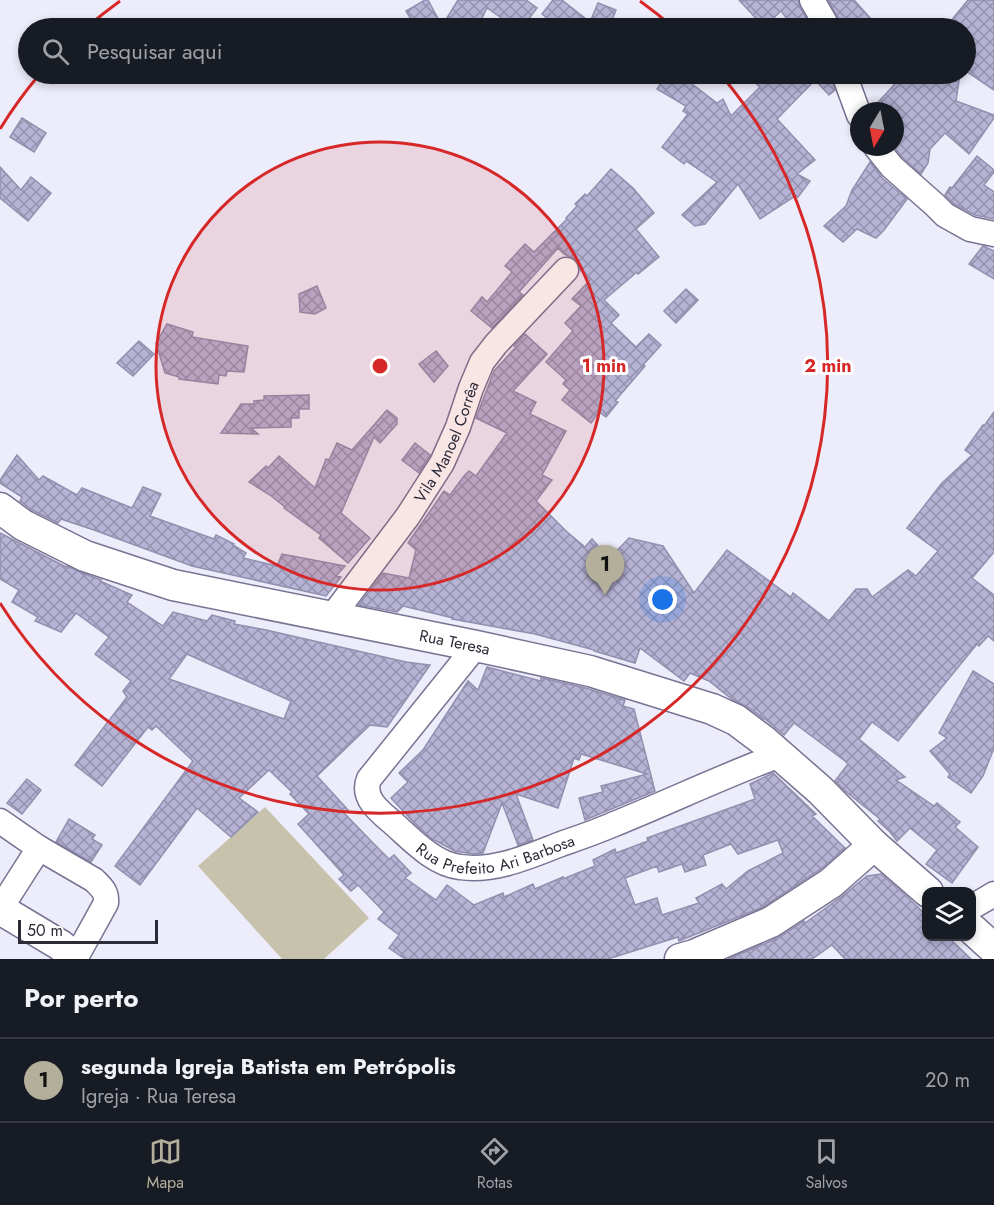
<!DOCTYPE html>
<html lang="pt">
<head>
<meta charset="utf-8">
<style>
  body { margin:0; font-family:Jost,sans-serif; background:#20242c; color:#f1f3f6 }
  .controls { position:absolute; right:18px; bottom:18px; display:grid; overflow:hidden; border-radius:12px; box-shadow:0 3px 9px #0003 }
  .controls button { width:54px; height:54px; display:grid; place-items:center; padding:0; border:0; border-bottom:2px solid #363941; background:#171b24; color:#f1f3f6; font:30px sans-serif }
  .compass { position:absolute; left:850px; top:102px; width:54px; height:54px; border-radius:50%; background:#171b24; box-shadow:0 3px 9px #0003; rotate:190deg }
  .scale { position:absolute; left:18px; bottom:15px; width:140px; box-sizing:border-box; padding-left:6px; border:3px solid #2c2b38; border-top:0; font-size:16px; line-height:21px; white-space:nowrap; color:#2c2b38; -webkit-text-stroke:4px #fff; paint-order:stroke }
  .you { position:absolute; left:663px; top:600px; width:21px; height:21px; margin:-15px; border:4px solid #fff; border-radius:50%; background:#1a73e8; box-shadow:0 0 0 9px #1a73e833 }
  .badge { display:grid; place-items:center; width:39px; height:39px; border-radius:50%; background:#b3af9a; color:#111; font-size:20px; font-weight:700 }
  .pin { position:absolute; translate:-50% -50px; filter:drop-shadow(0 2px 3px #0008) }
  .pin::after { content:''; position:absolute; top:32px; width:21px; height:18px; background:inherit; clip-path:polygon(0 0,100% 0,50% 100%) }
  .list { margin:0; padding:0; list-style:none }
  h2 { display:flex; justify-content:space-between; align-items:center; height:78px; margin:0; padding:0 24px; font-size:26px }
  h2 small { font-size:20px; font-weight:400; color:#9ea1a6 }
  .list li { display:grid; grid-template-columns:39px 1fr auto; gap:18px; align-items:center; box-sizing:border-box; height:84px; padding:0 24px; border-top:2px solid #363941 }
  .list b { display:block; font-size:22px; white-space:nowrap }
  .list p { margin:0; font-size:20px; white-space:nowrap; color:#9ea1a6 }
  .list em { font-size:20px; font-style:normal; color:#9ea1a6 }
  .icon { flex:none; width:33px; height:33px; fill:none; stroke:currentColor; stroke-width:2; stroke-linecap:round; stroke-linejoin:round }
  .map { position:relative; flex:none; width:994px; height:959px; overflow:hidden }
  .search { position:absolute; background:#171b24; box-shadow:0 3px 9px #0003; left:18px; right:18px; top:18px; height:66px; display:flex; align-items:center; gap:15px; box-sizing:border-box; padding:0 21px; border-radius:33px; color:#9ea1a6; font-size:22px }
  .sheet { height:162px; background:#171b24 }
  nav { display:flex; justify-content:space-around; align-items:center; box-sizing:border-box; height:84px; border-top:2px solid #363941; background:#171b24; font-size:16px; color:#9ea1a6 }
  nav a { display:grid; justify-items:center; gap:3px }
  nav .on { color:#b3af9a }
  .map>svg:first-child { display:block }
  .pitch { fill:#c7c2ab }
  .building { fill:url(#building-cross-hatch); stroke:#928faf; stroke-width:1.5; fill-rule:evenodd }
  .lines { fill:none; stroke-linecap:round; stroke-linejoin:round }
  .minor-casing { stroke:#777493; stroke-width:27 }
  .major-casing { stroke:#777493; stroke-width:33 }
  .minor { stroke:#fff; stroke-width:24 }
  .major { stroke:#fff; stroke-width:30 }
  .ring { fill:none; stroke:#d62828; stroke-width:3 }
  .labels { text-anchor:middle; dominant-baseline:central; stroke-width:6; stroke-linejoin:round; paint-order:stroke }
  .street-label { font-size:16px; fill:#2c2b38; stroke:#fff }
  .centre { fill:#d62828; stroke:#fff; stroke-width:3 }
  .ring-label { font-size:18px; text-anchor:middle; font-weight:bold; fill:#d62828; stroke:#fff; stroke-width:6; stroke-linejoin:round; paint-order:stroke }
</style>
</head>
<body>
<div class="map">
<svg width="994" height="959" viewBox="0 0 994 959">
  <defs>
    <pattern id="building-cross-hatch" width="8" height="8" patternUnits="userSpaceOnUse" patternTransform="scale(1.5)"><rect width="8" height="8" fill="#b6b3d5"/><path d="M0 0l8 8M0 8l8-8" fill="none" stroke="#9492ae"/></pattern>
  </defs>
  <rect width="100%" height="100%" fill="#edecfa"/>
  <path class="pitch" d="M265 807 369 918 324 959H282L198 866Z"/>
  <g class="building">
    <path d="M425 0H428L442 26 458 0H526L537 8 522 28H516L487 8 477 28H416L406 11Z"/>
    <path d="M553 0H562L590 22 598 3 616 10 609 28H563L556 22 554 24 542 14Z"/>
    <path d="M739 0H798L800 7 812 28H801L796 21 791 24 781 11 764 27Z"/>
    <path d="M828 0H854L872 20 863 28H842L840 21Z"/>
    <path d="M968 0H994V90L966 71V28H945Z"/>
    <path d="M667 74H685L695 79 692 84 717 103 723 99 731 116 760 87 745 74H830L835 90 829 95 815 80 777 119 815 160 797 174 810 181 798 197 795 196 760 219 738 184 705 224 695 226 682 215 717 182 686 161 684 164 662 147 688 114 683 111 686 106 657 89Z"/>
    <path d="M904 74H960L956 101 994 115V118L969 154 945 133 930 149 928 163 921 174 902 157 895 148V111H873L872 109Z"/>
    <path d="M22 118 46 133 34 152 10 137Z"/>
    <path d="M977 156 994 170V172L984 185 994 192V219L975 215 954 204 945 195 950 187 952 188Z"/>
    <path d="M870 162 882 178 907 199 884 230 876 238 857 229 843 242 824 226 846 206 852 190Z"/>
    <path d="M0 167 21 190 31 177 51 193 28 221 0 198Z"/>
    <path d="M611 169 633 188 654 213 636 229 659 257 638 274 637 272 604 300 619 315 611 323 636 347 649 334 661 345 643 365 645 366 615 401 618 402 606 417 599 412 591 423 562 400 570 390 563 384 566 380 546 362 573 331 565 323 581 306 572 299 590 280 580 270 579 265 575 259 564 254 558 248 519 292 523 295 492 328 471 311 482 297 487 302 512 272 505 266 525 244 534 252 567 219 566 218 577 206 575 204 585 194 587 196Z"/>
    <path d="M983 246 994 251V279L969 264Z"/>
    <path d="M317 286 326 308 315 314 300 312 299 294Z"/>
    <path d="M686 289 698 300 676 323 664 311Z"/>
    <path d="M167 324 193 332 192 337 248 346 244 372 227 371 226 376 219 375 218 384 179 379V377L165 373 156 343Z"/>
    <path d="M525 334 547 354 513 391 536 402 530 414 566 431 542 475 552 480 536 501 566 531 585 547 592 539 609 559 629 538 663 546 694 593 727 550 791 597 793 593 829 621 856 589H867L872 597 908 570 916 576 938 551 907 528 942 483 972 455 965 450 983 425 984 426 994 412V552L972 578 994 595V641L988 636 979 646 977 644 898 741 872 722 859 739 905 777 896 780 934 806 937 803 960 822 955 827 978 847 952 883 926 864 937 850 910 828 897 841 890 832 878 821 880 819 845 791 835 781 848 764 845 761 794 723 784 735 765 719H764L746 706 733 700 709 681 690 673 684 681 640 648 635 663 594 651V650L535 634 452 619 453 618 403 606 397 612 359 605 383 573 409 578 416 550 408 543 444 491 450 495 464 476 469 471 476 476 507 433 476 418 494 371 516 347 514 346Z"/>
    <path d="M139 341 154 354 133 376 117 363Z"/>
    <path d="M436 351 448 366 434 382 419 364Z"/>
    <path d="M309 395V409H299V418H291V427L251 428 258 434 221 433 241 404H254V401L264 400V396Z"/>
    <path d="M387 410 397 418V424L380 443 374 437 341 513 370 538 348 563 319 538 321 535 284 508 285 507 270 495 249 482 266 466 268 468 279 456 315 488 326 459 329 460 337 443 352 450Z"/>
    <path d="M415 443 430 455 419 473 402 460Z"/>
    <path d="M17 455 39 480 43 476 77 495 82 488 132 508 143 487 161 494 150 516 214 539 216 535 234 544 233 545 246 553 243 558 277 566 282 554 345 566 336 576 341 577 326 596 192 566 94 530 61 519 58 523 32 510 20 501 22 497 0 483V480Z"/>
    <path d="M0 533 66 567 67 566 80 572 101 580 100 581 132 595 127 602 163 626 173 612 207 621 212 615 235 621 234 624 266 630 406 662 430 665 387 727 370 725 317 776 348 810 344 813 375 845 389 859 394 855 411 873 405 878 436 900 447 885 474 905 503 893 504 897 533 884 535 889 563 877V879L595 866 593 860 615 849 616 853 648 841 647 838 755 799 750 784 773 773 816 814 812 816 845 848 821 869 763 907 679 941 678 937 608 959H405L389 948 399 935 378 919 384 912 358 885 351 891 339 879 344 875 298 824 309 814 290 794 292 792 269 770 239 798 258 812 231 837 197 808 140 885 115 866 193 761 156 726 152 730 148 727 102 786 75 765 127 697 123 691 131 681 95 654 109 637 76 613 61 632 35 621 38 617 12 602 19 590 0 579ZM187 654 291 701 284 719 169 679ZM778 840 783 853 748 871 726 889 722 884 696 898 699 903 662 915 657 898 635 905 625 878 657 866 659 872 682 864 685 872 706 865 703 855 731 844 738 854Z"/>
    <path d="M487 667 541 681V678L582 687 625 700 623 706 634 709 655 791 585 820 579 798 603 792 601 786 647 774 581 754 579 760 574 758 558 808 516 794 533 840 518 845 502 803 483 853 473 854 455 851 432 839 416 825 391 798 408 782 399 773 423 750 468 681 478 690Z"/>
    <path d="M973 671 994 684V748L983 776 971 793 948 777 950 774 930 751 947 738 939 733Z"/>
    <path d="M27 779 41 790 22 814 7 803Z"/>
    <path d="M69 819 95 835 92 839 102 845 91 862 56 842Z"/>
    <path d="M881 874 905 895 927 916V936H947L971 959H845L832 945 812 959H728L778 938 804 921 805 923 841 897 867 876Z"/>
  </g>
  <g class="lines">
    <defs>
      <g id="minor">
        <path d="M812 0 828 28"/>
        <path d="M844 74 859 115"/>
        <path d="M876 147 892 167 935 205 945 215 970 229 994 234"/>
        <path id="s1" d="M331 618 408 516 442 463 458 427 471 388 482 362 496 344 566 270"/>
        <path id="s2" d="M476 646 369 779C361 798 380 812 393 823 412 840 434 864 460 867 495 872 530 856 561 844 578 838 596 832 612 825 669 802 723 776 780 755"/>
        <path d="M0 821 39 848 94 880C102 888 107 892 106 903L75 959"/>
        <path d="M972 907 994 894"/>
        <path d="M0 909 39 848"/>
      </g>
      <g id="major">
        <path id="s3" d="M0 508 23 525 85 556 173 585 476 646 590 671 712 709 736 720 764 741 820 790 874 845 928 892"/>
        <path d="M0 909 60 945 70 953 71 959"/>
        <path d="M972 929 994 949"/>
        <path d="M680 959 694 955 771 922 831 883 874 845"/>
      </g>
    </defs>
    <use href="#minor" class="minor-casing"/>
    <use href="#major" class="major-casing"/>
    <use href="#minor" class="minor"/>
    <use href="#major" class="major"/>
  </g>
  <circle cx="380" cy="366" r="224" fill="#d62828" fill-opacity=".12"/>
  <g class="ring">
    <circle cx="380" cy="366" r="224"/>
    <path d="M0 129A448 448 0 0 1 39 75M86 28A448 448 0 0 1 120 1M640 1A448 448 0 0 1 674 28M721 75A448 448 0 1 1 0 603"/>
  </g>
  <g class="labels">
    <g class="street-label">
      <text stroke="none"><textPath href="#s1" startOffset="212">Vila Manoel Corrêa</textPath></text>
      <text stroke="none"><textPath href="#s3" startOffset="478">Rua Teresa</textPath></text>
      <text stroke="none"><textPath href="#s2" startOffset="342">Rua Prefeito Ari Barbosa</textPath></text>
    </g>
  </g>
  <circle cx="380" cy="366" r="9" class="centre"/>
  <g class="ring-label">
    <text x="604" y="372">1 min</text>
    <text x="828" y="372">2 min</text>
  </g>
</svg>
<div class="controls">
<button><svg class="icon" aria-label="layers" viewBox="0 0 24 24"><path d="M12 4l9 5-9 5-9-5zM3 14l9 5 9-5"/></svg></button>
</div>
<svg class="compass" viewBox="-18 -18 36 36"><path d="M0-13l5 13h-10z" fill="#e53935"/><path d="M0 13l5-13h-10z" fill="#9ea1a6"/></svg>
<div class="scale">50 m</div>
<div class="you"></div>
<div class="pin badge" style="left:605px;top:595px">1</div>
<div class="search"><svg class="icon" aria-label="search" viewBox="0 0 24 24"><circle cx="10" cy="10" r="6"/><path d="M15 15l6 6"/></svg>Pesquisar aqui</div>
</div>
<section class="sheet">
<h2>Por perto<small></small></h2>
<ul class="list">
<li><span class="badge">1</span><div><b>segunda Igreja Batista em Petrópolis</b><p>Igreja · Rua Teresa</p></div><em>20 m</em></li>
</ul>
</section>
<nav>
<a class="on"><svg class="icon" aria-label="map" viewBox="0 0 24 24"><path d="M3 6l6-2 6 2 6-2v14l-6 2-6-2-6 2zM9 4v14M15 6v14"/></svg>Mapa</a>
<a><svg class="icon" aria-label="directions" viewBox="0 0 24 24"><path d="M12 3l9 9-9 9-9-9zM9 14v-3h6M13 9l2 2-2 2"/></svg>Rotas</a>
<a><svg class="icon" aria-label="saved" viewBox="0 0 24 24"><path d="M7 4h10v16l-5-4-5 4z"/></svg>Salvos</a>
</nav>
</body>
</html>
